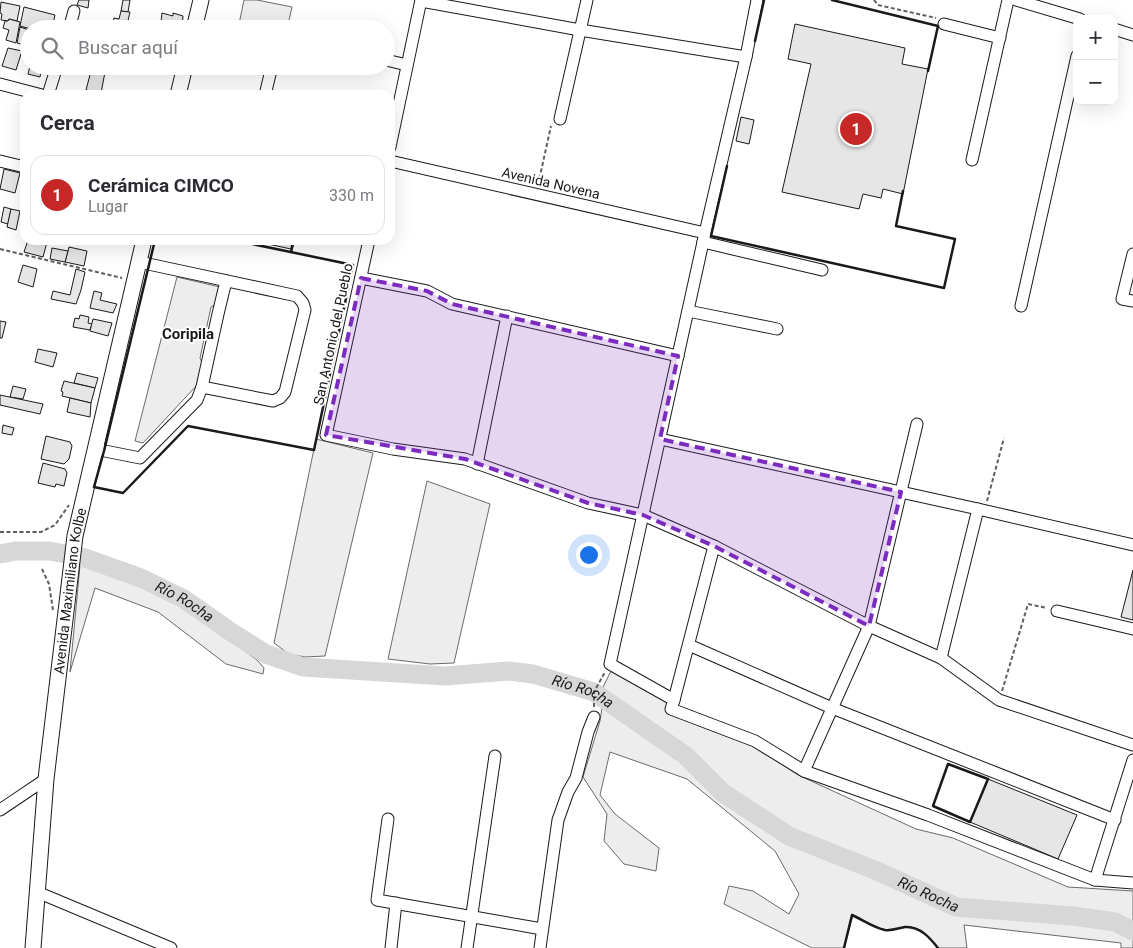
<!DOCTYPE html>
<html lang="es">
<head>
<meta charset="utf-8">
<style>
  body { margin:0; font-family:Roboto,sans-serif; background:#f7f7f7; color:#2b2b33 }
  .controls { position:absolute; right:15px; top:15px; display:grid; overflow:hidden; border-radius:10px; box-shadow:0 5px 20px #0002 }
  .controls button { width:45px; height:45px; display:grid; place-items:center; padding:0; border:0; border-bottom:1px solid #e1e1e2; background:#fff; color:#2b2b33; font:25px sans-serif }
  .you { position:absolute; left:588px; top:554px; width:18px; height:18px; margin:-12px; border:4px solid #fff; border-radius:50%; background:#1a73e8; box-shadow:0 0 0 8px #1a73e833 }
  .badge { display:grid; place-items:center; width:32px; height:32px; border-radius:50%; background:#c62828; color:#fff; font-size:16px; font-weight:700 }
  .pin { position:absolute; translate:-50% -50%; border:2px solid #fff; box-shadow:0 1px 5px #0006 }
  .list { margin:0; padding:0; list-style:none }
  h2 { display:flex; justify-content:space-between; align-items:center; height:65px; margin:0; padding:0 20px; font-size:21px }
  h2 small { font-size:16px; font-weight:400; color:#7c7c81 }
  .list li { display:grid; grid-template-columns:32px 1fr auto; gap:15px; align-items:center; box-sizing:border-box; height:80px; margin:0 10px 10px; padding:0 10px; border:1px solid #e1e1e2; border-radius:15px }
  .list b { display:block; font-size:19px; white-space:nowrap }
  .list p { margin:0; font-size:16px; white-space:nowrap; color:#7c7c81 }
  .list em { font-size:16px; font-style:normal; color:#7c7c81 }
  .icon { flex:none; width:28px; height:28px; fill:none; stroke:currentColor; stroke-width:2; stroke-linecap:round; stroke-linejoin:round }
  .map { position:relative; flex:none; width:1133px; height:948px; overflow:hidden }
  .search { position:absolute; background:#fff; box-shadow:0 5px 20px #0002; left:20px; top:20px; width:375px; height:55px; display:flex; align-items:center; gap:12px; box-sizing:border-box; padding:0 18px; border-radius:28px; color:#7c7c81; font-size:19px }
  .panel { position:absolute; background:#fff; box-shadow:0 5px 20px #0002; left:20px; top:90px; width:375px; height:155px; border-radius:15px }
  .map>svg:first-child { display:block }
  .green { fill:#ededed; stroke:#6a6a6a }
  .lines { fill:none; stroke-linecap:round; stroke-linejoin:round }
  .river { stroke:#d7d7d7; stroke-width:19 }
  .building { fill:#e6e6e6; stroke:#1a1a1a }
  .minor-casing { stroke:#1a1a1a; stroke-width:13 }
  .major-casing { stroke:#1a1a1a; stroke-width:17 }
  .path { stroke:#5f5f5f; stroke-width:2; stroke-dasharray:4 2.5; stroke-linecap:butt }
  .minor { stroke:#fff; stroke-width:11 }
  .major { stroke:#fff; stroke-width:15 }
  .wall { stroke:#1a1a1a; stroke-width:2.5 }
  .marked { fill:#7b2cbf; fill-opacity:0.2; stroke:#7b2cbf; stroke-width:4; stroke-dasharray:10 6; stroke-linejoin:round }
  .labels { text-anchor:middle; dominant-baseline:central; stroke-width:4; stroke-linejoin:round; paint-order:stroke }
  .street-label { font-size:14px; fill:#1a1a1a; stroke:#fff }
  .neighbourhood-label { font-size:15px; font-weight:bold; fill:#1a1a1a; stroke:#fff }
  .water-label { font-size:15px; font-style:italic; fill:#1a1a1a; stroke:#fff }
</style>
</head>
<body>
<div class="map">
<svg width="1133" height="948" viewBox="0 0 1133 948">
  <rect width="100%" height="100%" fill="#fff"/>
  <g class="green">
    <path d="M244 0H257L292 7 287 29H238Z"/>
    <path d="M177 277 220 287 216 304 211 307 200 358 203 365 198 384 143 443 135 441Z"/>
    <path d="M316 439 373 453 325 656 305 657 289 654 274 643Z"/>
    <path d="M427 481 490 504 454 663 430 664 388 659Z"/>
    <path d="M80 565 100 570 181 604 257 660 264 668 263 674 226 664 158 612 95 588 70 672Z"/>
    <path d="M611 671 669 702 666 712 752 745 798 775 916 829 953 838 1068 887 1133 891V925L1112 917 1063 911 955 901 793 832 728 791 694 755 601 691Z"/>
    <path d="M602 708 650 740 692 770 716 796 783 841 871 876 957 914 1090 924 1114 929 1133 939V948H1121V943L964 925 967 948H938C930 938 920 926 906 927 899 928 892 931 886 930 874 928 863 920 853 915L844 948H812L724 904 729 886 753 891 789 914 799 894 775 851 687 779 610 752 600 795 615 814 659 848 656 871 624 864 604 841 607 814 583 777 600 721Z"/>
  </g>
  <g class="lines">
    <path class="river" id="s1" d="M0 554 16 551H49L82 557 141 578 184 599 231 632 266 654 303 667 445 676 508 671 533 674 594 692 686 756 723 793 789 836 877 871 956 907 1073 916 1115 922 1133 931"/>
  </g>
  <g class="building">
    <path d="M79 0H89L88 8 77 5Z"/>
    <path d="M123 0H130L128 12 121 11Z"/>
    <path d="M1 2 20 6 17 21 9 19 8 21 1 20 2 14 0 13Z"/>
    <path d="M24 7 55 15 52 29H31L20 26Z"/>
    <path d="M121 11 130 12 126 29H112L114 18 119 19Z"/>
    <path d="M162 13 173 16V13L183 16 182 26 161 21Z"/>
    <path d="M9 19 20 22 16 43 6 40 9 30 3 28 5 21H8Z"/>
    <path d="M795 24 905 48 902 64 928 69 903 194 883 189 881 198 863 194 859 209 782 192 811 64 788 59Z"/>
    <path d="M20 27 29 30V37H26L24 45 17 43Z"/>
    <path d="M8 48 22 51 16 70 2 66Z"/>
    <path d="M30 66H42L40 77 28 74Z"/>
    <path d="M99 66 106 67 101 93 86 90 92 67 98 68Z"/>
    <path d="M741 117 754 120 749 144 736 141Z"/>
    <path d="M4 169 20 173 15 193 0 189Z"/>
    <path d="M4 207 11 209 8 224 1 222Z"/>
    <path d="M11 209 20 211 16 230 7 227Z"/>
    <path d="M28 240H39L47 242 43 257 24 252Z"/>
    <path d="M264 240H292L291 249 263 243Z"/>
    <path d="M69 247 87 251 84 266 65 262Z"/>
    <path d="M52 248 68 251 65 262 50 259Z"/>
    <path d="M23 265 37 269 33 287 18 282Z"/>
    <path d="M76 269 85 272 81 290 76 304 51 299 53 291 70 295Z"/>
    <path d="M94 291 102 293 100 300 117 304 113 313 90 308Z"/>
    <path d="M80 315 89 317 88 323 92 324 90 330 73 327 75 318 79 319Z"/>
    <path d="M93 319 112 323 108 336 90 331Z"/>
    <path d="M0 321 6 322 2 338H0Z"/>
    <path d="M38 349 57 353 53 367 35 362Z"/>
    <path d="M77 373 98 378 95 388 74 383Z"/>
    <path d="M64 381 95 388 91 403 62 396 63 392 61 391Z"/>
    <path d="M13 386 26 389 23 399 10 397Z"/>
    <path d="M0 395 43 404 40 414 0 405Z"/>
    <path d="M70 398 91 403 90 417 67 412Z"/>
    <path d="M3 425 14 428 12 435 2 433Z"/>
    <path d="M46 436 70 442 72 446 69 459 64 464 41 459Z"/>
    <path d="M43 463 65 469 67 473 64 486 56 484 55 487 38 483Z"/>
    <path d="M1133 570V620L1121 617Z"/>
    <path d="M988 779 1077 815 1058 859 970 822Z"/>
  </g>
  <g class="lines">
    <defs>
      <g id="minor">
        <path d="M757 0 746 57 705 233 610 664 674 700 671 709 755 741 804 771 928 815 1095 880 1133 883"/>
        <path d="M1016 0 1080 19"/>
        <path d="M421 1 580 30 746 57"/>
        <path d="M944 24 1000 38"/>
        <path d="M69 29 74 11"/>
        <path d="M1114 29 1133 35"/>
        <path d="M386 60 407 65"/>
        <path d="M0 84 42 95"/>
        <path d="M48 95 57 66"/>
        <path d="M265 95 272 66"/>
        <path d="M560 119 587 0"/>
        <path d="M390 147 421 0"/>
        <path d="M972 160 1008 0"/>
        <path d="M0 161 25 167"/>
        <path d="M390 161 705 233"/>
        <path d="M369 240 326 435 393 449 465 459 588 503 643 515 714 546 869 626 941 658 999 700 1133 745"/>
        <path d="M703 242 822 270"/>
        <path d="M1133 254 1122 299 1133 301"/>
        <path d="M139 262 297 296 303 303 305 310 285 392 280 398 273 401 202 387"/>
        <path d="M361 278 427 291 452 304 678 356"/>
        <path d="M1021 306 1077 56"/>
        <path d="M688 311 777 329"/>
        <path d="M660 439 978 509 1133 545"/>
        <path d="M95 449 140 458 197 400 202 387 218 314 226 281"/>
        <path d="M477 464 507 316"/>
        <path d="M1057 611 1133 629"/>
        <path d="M689 645 832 708 1115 820"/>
        <path d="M941 658 978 509"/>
        <path d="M674 700 714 546"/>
        <path d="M804 771 869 626 917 424"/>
        <path d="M0 810 46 779"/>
        <path d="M388 819 377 900 542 929"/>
        <path d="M1095 880 1133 760"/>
        <path d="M37 892 171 948"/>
        <path d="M391 948 396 903"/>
        <path d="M467 948 495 756"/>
        <path d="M540 948 558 820 568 792 576 778 588 732 594 717"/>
      </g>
      <g id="major">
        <path d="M194 29 201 0"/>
        <path d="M178 95 185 66"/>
        <path id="s2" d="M33 948 46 779 75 536 144 240"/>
      </g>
    </defs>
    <use href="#minor" class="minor-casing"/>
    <use href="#major" class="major-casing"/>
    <g class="path">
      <path d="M874 0 878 5 936 18"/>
      <path d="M538 185 551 126"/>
      <path d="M0 249 122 278"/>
      <path d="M987 501 1004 438"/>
      <path d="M0 532H41L55 525 69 505"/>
      <path d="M42 569 49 584 53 610"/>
      <path d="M1002 691 1028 604 1047 608"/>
      <path d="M594 707V692L605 672"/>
    </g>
    <use href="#minor" class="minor"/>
    <use href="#major" class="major"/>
    <g class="wall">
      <path d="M832 0 938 26 928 71"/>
      <path d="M755 41 764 0"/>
      <path d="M727 166 711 236 944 288 955 239 896 226 903 191"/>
      <path d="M155 240 104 451 94 487 123 493 188 426 314 450 353 265 233 240"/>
      <path d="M291 252 294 240"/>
      <path d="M948 764 988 779 970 822 933 806Z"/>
      <path d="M844 948 852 915C863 920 874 928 885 930 892 931 899 928 905 927 920 926 930 938 938 948"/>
    </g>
  </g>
  <path class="marked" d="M361 278 427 291 452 304 678 356 660 439 901 492 869 626 714 546 643 515 588 503 465 459 326 435Z"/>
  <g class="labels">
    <g class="street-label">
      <text transform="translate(551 183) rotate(13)">Avenida Novena</text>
      <text transform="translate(333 334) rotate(-78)">San Antonio del Pueblo</text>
      <text stroke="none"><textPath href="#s2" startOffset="359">Avenida Maximiliano Kolbe</textPath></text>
    </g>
    <g class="neighbourhood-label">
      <text x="188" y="334">Coripila</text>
    </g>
    <g class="water-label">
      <text stroke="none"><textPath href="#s1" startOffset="195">Río Rocha</textPath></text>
      <text stroke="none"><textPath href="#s1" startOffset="615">Río Rocha</textPath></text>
      <text stroke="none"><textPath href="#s1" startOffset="1020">Río Rocha</textPath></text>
    </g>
  </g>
</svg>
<div class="controls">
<button>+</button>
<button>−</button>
</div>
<div class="you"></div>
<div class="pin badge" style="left:856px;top:129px">1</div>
<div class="search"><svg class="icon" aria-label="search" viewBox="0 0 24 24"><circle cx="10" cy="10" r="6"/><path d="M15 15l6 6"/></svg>Buscar aquí</div>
<section class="panel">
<h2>Cerca<small></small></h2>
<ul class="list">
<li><span class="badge">1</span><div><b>Cerámica CIMCO</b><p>Lugar</p></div><em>330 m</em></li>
</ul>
</section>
</div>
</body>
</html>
